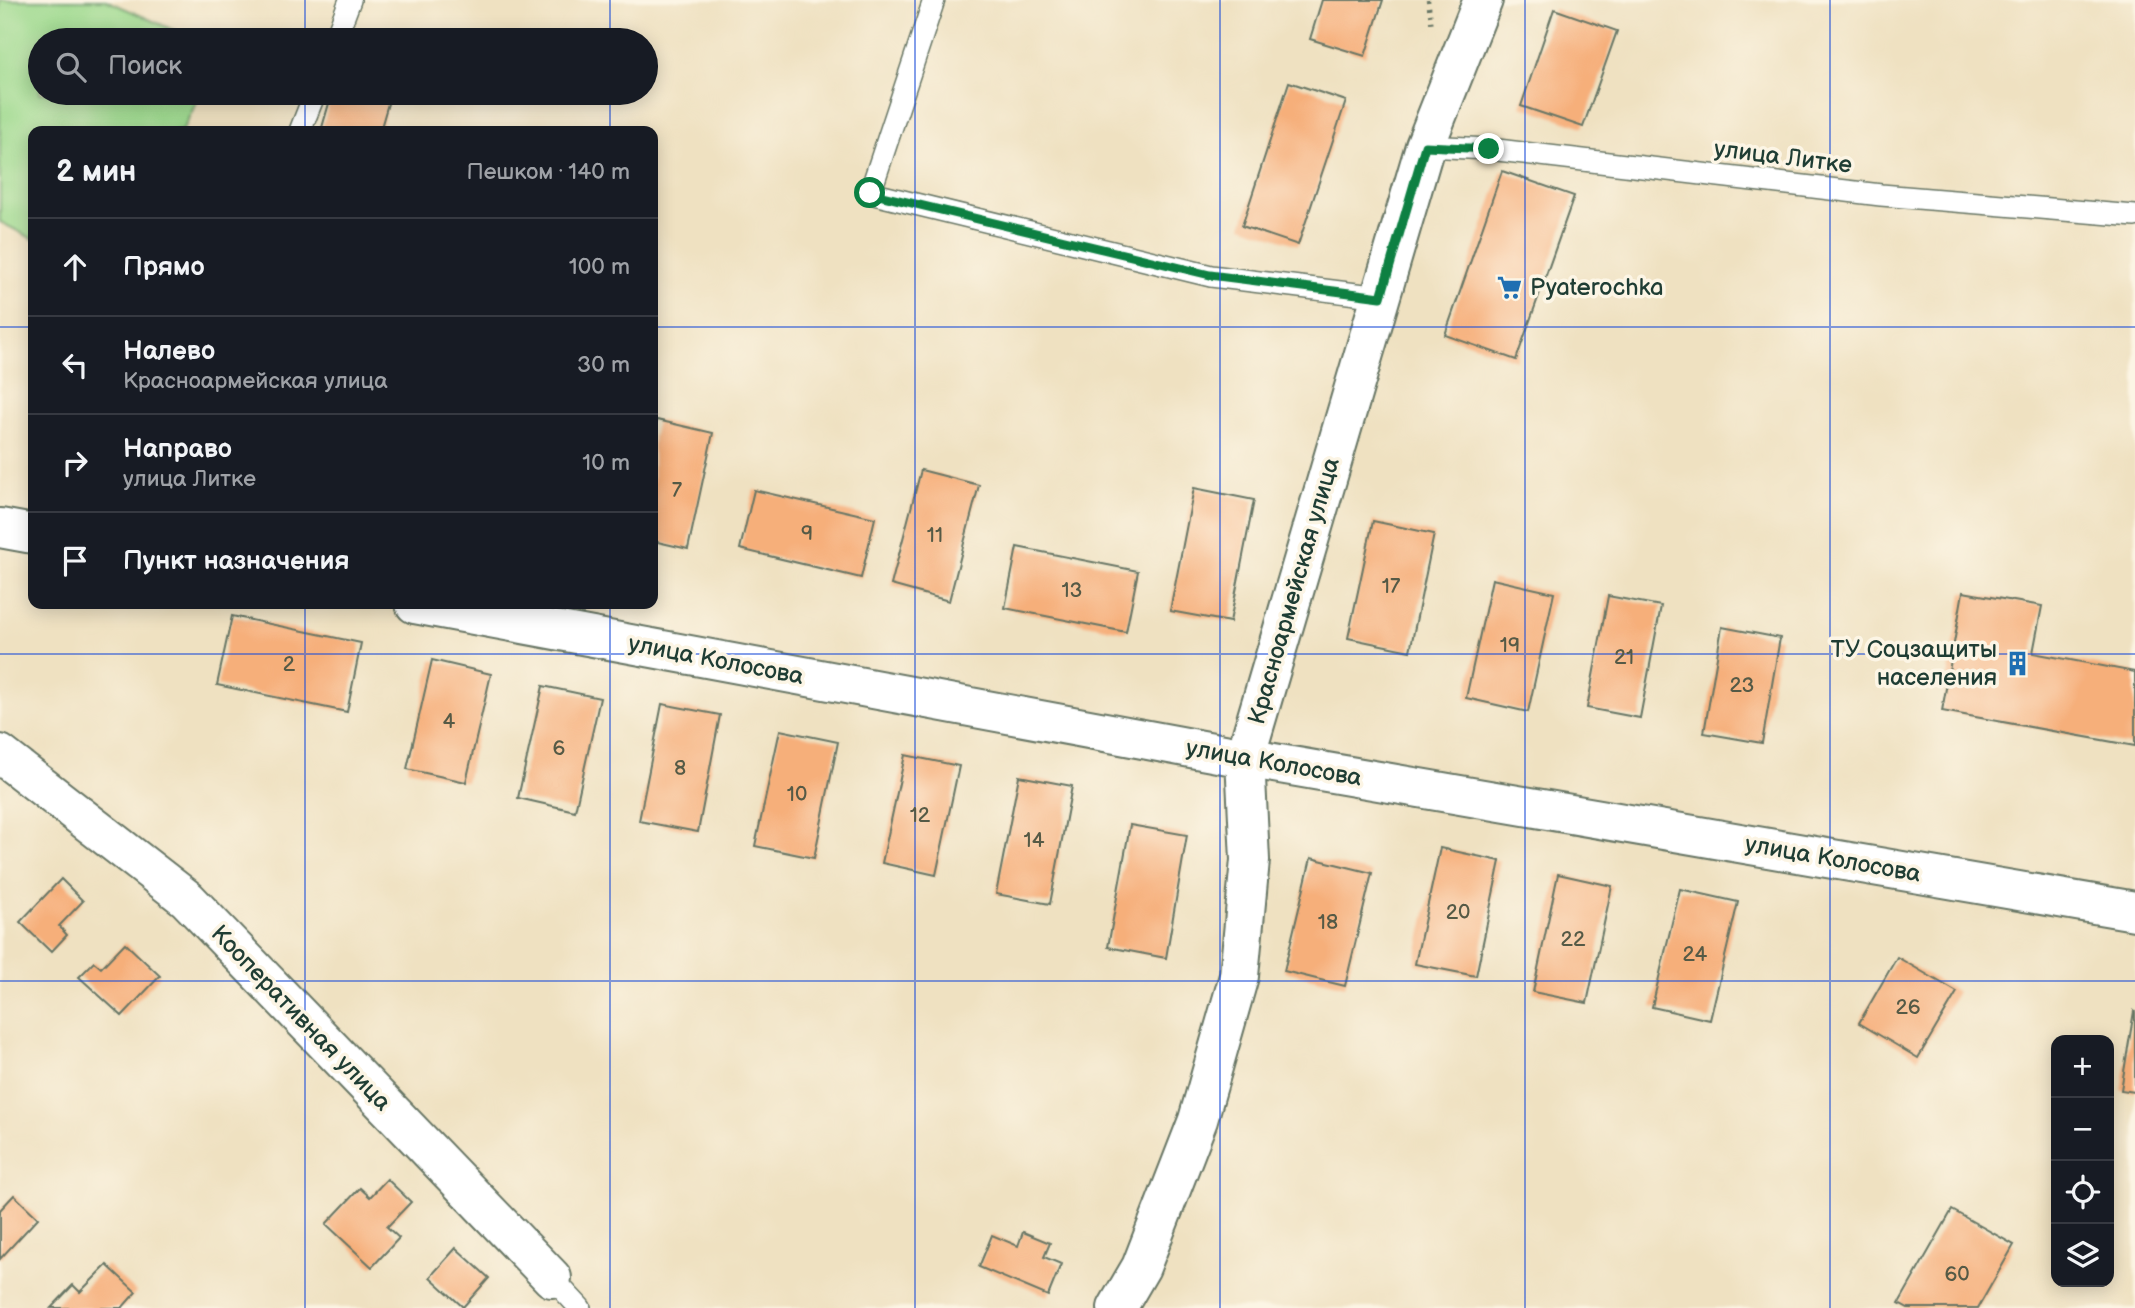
<!DOCTYPE html>
<html lang="ru">
<head>
<meta charset="utf-8">
<style>
  body { margin:0; font-family:"Balsamiq Sans",sans-serif; background:#242831; color:#f1f3f6 }
  .controls { position:absolute; right:21px; bottom:21px; display:grid; overflow:hidden; border-radius:14px; box-shadow:0 4px 18px #0003 }
  .controls button { width:63px; height:63px; display:grid; place-items:center; padding:0; border:0; border-bottom:2px solid #363941; background:#171b24; color:#f1f3f6; font:35px sans-serif }
  .stop { position:absolute; width:21px; height:21px; margin:-16px; border:5px solid #0b8043; border-radius:50%; background:#fff }
  .stop.end { background:#0b8043; border-color:#fff; box-shadow:0 2px 7px #0008 }
  .list { margin:0; padding:0; list-style:none }
  h2 { display:flex; justify-content:space-between; align-items:center; height:91px; margin:0; padding:0 28px; font-size:30px }
  h2 small { font-size:23px; font-weight:400; color:#9ea1a6 }
  .list li { display:grid; grid-template-columns:46px 1fr auto; gap:21px; align-items:center; box-sizing:border-box; height:98px; padding:0 28px; border-top:2px solid #363941 }
  .list b { display:block; font-size:26px; white-space:nowrap }
  .list p { margin:0; font-size:23px; white-space:nowrap; color:#9ea1a6 }
  .list em { font-size:23px; font-style:normal; color:#9ea1a6 }
  .icon { flex:none; width:38px; height:38px; fill:none; stroke:currentColor; stroke-width:2; stroke-linecap:round; stroke-linejoin:round }
  .map { position:relative; flex:none; width:2135px; height:1308px; overflow:hidden }
  .search { position:absolute; background:#171b24; box-shadow:0 4px 18px #0003; left:28px; top:28px; width:630px; height:77px; display:flex; align-items:center; gap:18px; box-sizing:border-box; padding:0 24px; border-radius:38px; color:#9ea1a6; font-size:26px }
  .panel { position:absolute; background:#171b24; box-shadow:0 4px 18px #0003; left:28px; top:126px; width:630px; height:483px; border-radius:14px }
  .map>svg:first-child { display:block }
  .green { fill:#9cd98d; stroke:#5e8b60; stroke-width:2 }
  .building { fill:#f6af7a }
  .lines { fill:none; stroke-linecap:round; stroke-linejoin:round }
  .lane-casing { stroke:#687665; stroke-width:24 }
  .street-casing { stroke:#687665; stroke-width:42 }
  .secondary-casing { stroke:#687665; stroke-width:42 }
  .path { stroke:#687665; stroke-width:4.5; stroke-dasharray:2 5; stroke-linecap:butt }
  .lane { stroke:#fff; stroke-width:21 }
  .street { stroke:#fff; stroke-width:38 }
  .secondary { stroke:#fff; stroke-width:38 }
  .route { stroke:#0b8043; stroke-width:9 }
  .grid { fill:none; stroke:#1d4ed8; stroke-width:2; stroke-opacity:0.55 }
  .labels { text-anchor:middle; dominant-baseline:central; stroke-width:7; stroke-linejoin:round; paint-order:stroke }
  .number-label { font-size:21px; fill:#555a46 }
  .street-label { font-size:24px; fill:#1f3d34; stroke:#fcf5e5 }
  .poi-label { font-size:24px; fill:#1f3d34; stroke:#fcf5e5; text-anchor:start }
</style>
</head>
<body>
<div class="map">
<svg width="2135" height="1308" viewBox="0 0 2135 1308">
  <rect width="100%" height="100%" fill="#fcf5e5"/>
  <filter id="ink" filterUnits="userSpaceOnUse"><feTurbulence type="fractalNoise" baseFrequency=".0143" numOctaves="2"/><feDisplacementMap in="SourceGraphic" scale="14" xChannelSelector="R" yChannelSelector="G"/><feConvolveMatrix kernelMatrix="1 2 1 2 8 2 1 2 1" color-interpolation-filters="sRGB"/></filter>
  <filter id="wash" filterUnits="userSpaceOnUse"><feTurbulence type="fractalNoise" baseFrequency=".00686" numOctaves="4" result="noise"/><feDisplacementMap in="SourceGraphic" scale="28" xChannelSelector="R" yChannelSelector="G"/><feGaussianBlur stdDeviation="1.57" result="paint"/><feColorMatrix in="noise" values="0 0 0 0 0 0 0 0 0 0 0 0 0 0 0 0 0 1.4 0 .05"/><feComposite in="paint" operator="in"/></filter>
  <g filter="url(#wash)">
    <rect width="100%" height="100%" fill="#efe1c1"/>
    <path class="green" d="M0 0H106L196 40H40V93H201L182 131H33V239L0 222Z"/>
    <g id="blocks">
      <g class="building">
        <path d="M1322 0H1383L1365 56 1310 39Z"/>
        <path d="M1554 9 1617 31 1583 127 1521 106Z"/>
        <path d="M1289 82 1346 101 1298 245 1242 226Z"/>
        <path d="M332 93H391L380 131H321Z"/>
        <path d="M1502 171 1574 196 1516 360 1445 335Z"/>
        <path d="M657 420 713 433 688 549 653 541V438Z"/>
        <path d="M921 470 979 485 949 601 891 585Z"/>
        <path d="M1194 488 1254 500 1230 622 1170 611Z"/>
        <path d="M754 490 875 518 861 578 740 549Z"/>
        <path d="M1373 521 1434 534 1410 651 1348 638Z"/>
        <path d="M1017 547 1138 571 1126 632 1005 608Z"/>
        <path d="M1492 579 1554 593 1528 712 1466 698Z"/>
        <path d="M1963 592 2042 606 2033 653 2135 672V746L1942 711Z"/>
        <path d="M1608 596 1661 606 1640 718 1587 708Z"/>
        <path d="M232 616 361 643 347 712 217 685Z"/>
        <path d="M1722 627 1780 638 1762 743 1704 733Z"/>
        <path d="M432 660 491 674 466 782 407 769Z"/>
        <path d="M543 686 600 698 575 811 518 798Z"/>
        <path d="M662 704 720 715 698 832 639 821Z"/>
        <path d="M780 730 838 742 814 858 755 846Z"/>
        <path d="M905 755 959 766 936 875 882 863Z"/>
        <path d="M1019 776 1072 786 1050 904 996 894Z"/>
        <path d="M1130 825 1187 835 1166 958 1108 947Z"/>
        <path d="M1440 848 1500 861 1476 976 1415 964Z"/>
        <path d="M1311 858 1372 873 1345 986 1284 971Z"/>
        <path d="M1558 874 1612 886 1587 1003 1533 992Z"/>
        <path d="M61 879 83 901 59 926 67 935 51 952 20 922Z"/>
        <path d="M1680 889 1738 902 1710 1020 1652 1007Z"/>
        <path d="M125 943 160 976 122 1016 79 977 94 962 101 968Z"/>
        <path d="M1897 957 1957 992 1918 1058 1859 1023Z"/>
        <path d="M2134 1011 2135 1012V1092L2121 1090Z"/>
        <path d="M387 1179 411 1202 387 1227 399 1238 372 1267 326 1224 360 1188 370 1197Z"/>
        <path d="M14 1195 38 1218 0 1259V1210Z"/>
        <path d="M1952 1210 2014 1245 1978 1308H1908L1899 1303Z"/>
        <path d="M1023 1232 1050 1243 1044 1257 1061 1264 1048 1296 979 1267 992 1235 1018 1246Z"/>
        <path d="M456 1248 489 1278 463 1307 430 1277Z"/>
        <path d="M107 1265 136 1292 122 1308H51L73 1285 80 1292Z"/>
      </g>
    </g>
  </g>
  <g filter="url(#ink)">
    <use href="#blocks" fill-opacity="0" stroke="#687665" stroke-width="2"/>
    <g class="lines">
      <defs>
        <g id="lane">
          <path d="M934 0 870 193 1211 276 1381 297"/>
          <path d="M335 40 350 0"/>
          <path d="M300 131 315 93"/>
          <path d="M1425 146 1489 149 1881 195 2135 216"/>
          <path d="M552 1278 580 1308"/>
        </g>
        <g id="street">
          <path d="M0 754 187 899 552 1278"/>
          <path d="M1245 758 1425 146 1483 0"/>
        </g>
        <g id="secondary">
          <path d="M0 528 33 534"/>
          <path d="M415 604 1245 758 2135 911"/>
          <path d="M1117 1308 1141 1267 1198 1120 1239 976 1250 860 1245 758"/>
        </g>
      </defs>
      <use href="#lane" class="lane-casing"/>
      <use href="#street" class="street-casing"/>
      <use href="#secondary" class="secondary-casing"/>
      <path class="path" d="M1428 0 1432 27"/>
      <use href="#lane" class="lane"/>
      <use href="#street" class="street"/>
      <use href="#secondary" class="secondary"/>
    </g>
  </g>
  <g class="lines" filter="url(#ink)">
    <path class="route" d="M870 193 1210 275 1381 297 1425 146 1489 149"/>
  </g>
  <path class="grid" d="M305 0V40M610 0V40M915 0V1308M1220 0V1308M1525 0V1308M1830 0V1308M305 93V131M610 93V131M0 327H33M653 327H2135M305 604V1308M610 604V1308M0 654H2135M0 981H2135"/>
  <defs>
    <symbol id="supermarket-bare" viewBox="-9 -9 18 18"><path d="M-6-5.5h2.5l.6 2H6L4.5 2H-2.5L-4.4-4H-6ZM-1.5 3.2a1.3 1.3 0 1 0 .1 0ZM3 3.2a1.3 1.3 0 1 0 .1 0Z" fill="#1f6fb2" stroke="#fcf5e5" stroke-width="2.5" paint-order="stroke"/></symbol>
    <symbol id="building-bare" viewBox="-9 -9 18 18"><path d="M-4-6H4V6H1V3H-1V6H-4ZM-2.5-4.3h1.7v1.8h-1.7ZM.8-4.3h1.7v1.8H.8ZM-2.5-1h1.7V.8h-1.7ZM.8-1h1.7V.8H.8Z" fill="#1f6fb2" stroke="#fcf5e5" stroke-width="2.5" paint-order="stroke"/></symbol>
  </defs>
  <g fill-rule="evenodd">
    <use href="#supermarket-bare" x="1492" y="270" width="35" height="35"/>
    <use href="#building-bare" x="2000" y="646" width="35" height="35"/>
  </g>
  <g class="labels">
    <g class="number-label">
      <text x="677" y="490">7</text>
      <text x="807" y="533">9</text>
      <text x="935" y="535">11</text>
      <text x="1391" y="586">17</text>
      <text x="1072" y="590">13</text>
      <text x="1510" y="645">19</text>
      <text x="1624" y="657">21</text>
      <text x="289" y="664">2</text>
      <text x="1742" y="685">23</text>
      <text x="449" y="721">4</text>
      <text x="559" y="748">6</text>
      <text x="680" y="768">8</text>
      <text x="797" y="794">10</text>
      <text x="920" y="815">12</text>
      <text x="1034" y="840">14</text>
      <text x="1458" y="912">20</text>
      <text x="1328" y="922">18</text>
      <text x="1573" y="939">22</text>
      <text x="1695" y="954">24</text>
      <text x="1908" y="1007">26</text>
      <text x="1957" y="1274">60</text>
    </g>
    <g class="street-label">
      <text transform="translate(1783 157) rotate(7)">улица Литке</text>
      <text transform="translate(1294 591) rotate(-74)">Красноармейская улица</text>
      <text transform="translate(716 660) rotate(11)">улица Колосова</text>
      <text transform="translate(1274 763) rotate(10)">улица Колосова</text>
      <text transform="translate(1833 859) rotate(10)">улица Колосова</text>
      <text transform="translate(301 1018) rotate(46)">Кооперативная улица</text>
    </g>
    <g class="poi-label">
      <text x="1530" y="287">Pyaterochka</text>
      <text x="1997" y="649" text-anchor="end">ТУ Соцзащиты<tspan x="1997" dy="28">населения</tspan></text>
    </g>
  </g>
</svg>
<div class="controls">
<button>+</button>
<button>−</button>
<button><svg class="icon" aria-label="locate" viewBox="0 0 24 24"><circle cx="12" cy="12" r="6"/><path d="M12 2v4M12 18v4M2 12h4M18 12h4"/></svg></button>
<button><svg class="icon" aria-label="layers" viewBox="0 0 24 24"><path d="M12 4l9 5-9 5-9-5zM3 14l9 5 9-5"/></svg></button>
</div>
<div class="stop" style="left:870px;top:193px"></div>
<div class="stop end" style="left:1489px;top:149px"></div>
<div class="search"><svg class="icon" aria-label="search" viewBox="0 0 24 24"><circle cx="10" cy="10" r="6"/><path d="M15 15l6 6"/></svg>Поиск</div>
<section class="panel">
<h2>2 мин<small>Пешком · 140 m</small></h2>
<ul class="list">
<li><svg class="icon" aria-label="ahead" viewBox="0 0 24 24"><path d="M12 20V5M6 11l6-6 6 6"/></svg><div><b>Прямо</b></div><em>100 m</em></li>
<li><svg class="icon" aria-label="left" viewBox="0 0 24 24"><path d="M17 20v-9H6M10 6l-5 5 5 5"/></svg><div><b>Налево</b><p>Красноармейская улица</p></div><em>30 m</em></li>
<li><svg class="icon" aria-label="right" viewBox="0 0 24 24"><path d="M7 20v-9h11M14 6l5 5-5 5"/></svg><div><b>Направо</b><p>улица Литке</p></div><em>10 m</em></li>
<li><svg class="icon" aria-label="arrive" viewBox="0 0 24 24"><path d="M6 21V4h12l-3 4 3 4H6"/></svg><div><b>Пункт назначения</b></div></li>
</ul>
</section>
</div>
</body>
</html>
